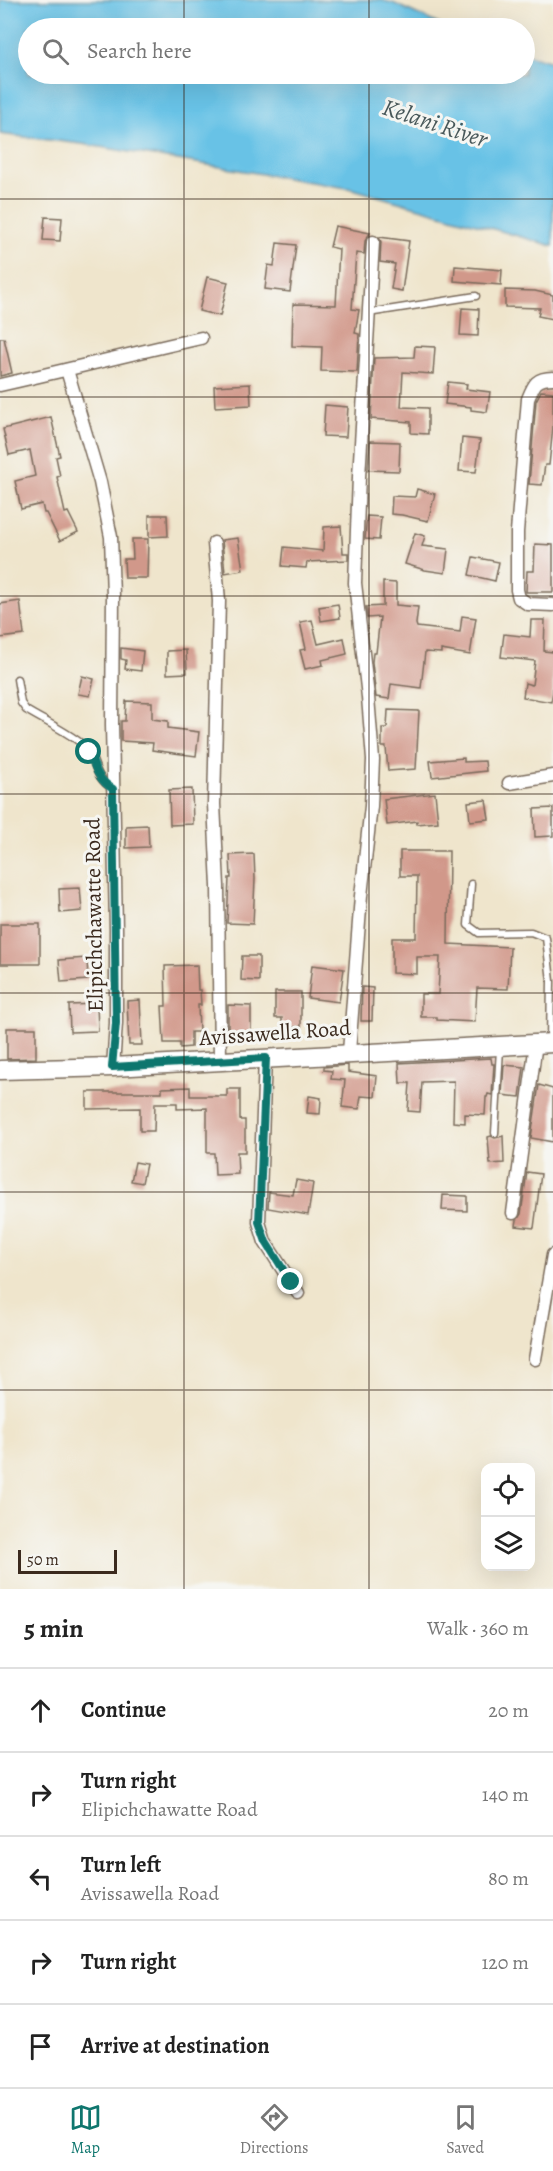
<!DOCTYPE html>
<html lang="en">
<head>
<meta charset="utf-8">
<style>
  body { margin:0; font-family:Alegreya,serif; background:#f2f2f2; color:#222 }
  .controls { position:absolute; right:18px; bottom:18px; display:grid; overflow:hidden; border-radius:12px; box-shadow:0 6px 24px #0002 }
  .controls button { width:54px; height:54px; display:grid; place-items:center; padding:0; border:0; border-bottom:2px solid #e0e0e0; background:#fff; color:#222; font:30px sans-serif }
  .scale { position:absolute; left:18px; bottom:15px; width:99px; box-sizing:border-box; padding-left:6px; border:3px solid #3b2a1e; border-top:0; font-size:16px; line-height:21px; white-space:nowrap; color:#3b2a1e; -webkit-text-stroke:4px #f6f6f2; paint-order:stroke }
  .stop { position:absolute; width:18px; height:18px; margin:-14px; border:4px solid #0f766e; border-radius:50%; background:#fff }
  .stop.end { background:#0f766e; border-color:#fff; box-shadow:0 2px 6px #0008 }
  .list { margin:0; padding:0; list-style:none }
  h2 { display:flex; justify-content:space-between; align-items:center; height:78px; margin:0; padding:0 24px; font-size:26px }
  h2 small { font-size:20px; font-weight:400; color:#767676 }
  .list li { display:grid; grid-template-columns:39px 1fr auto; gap:18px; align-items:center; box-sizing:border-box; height:84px; padding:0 24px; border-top:2px solid #e0e0e0 }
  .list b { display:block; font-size:22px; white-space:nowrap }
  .list p { margin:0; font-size:20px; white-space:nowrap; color:#767676 }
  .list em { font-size:20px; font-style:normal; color:#767676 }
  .icon { flex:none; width:33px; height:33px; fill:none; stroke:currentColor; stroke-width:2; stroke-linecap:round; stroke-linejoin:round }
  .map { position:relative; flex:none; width:553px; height:1589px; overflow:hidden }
  .search { position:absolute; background:#fff; box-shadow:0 6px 24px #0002; left:18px; right:18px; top:18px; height:66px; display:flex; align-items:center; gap:15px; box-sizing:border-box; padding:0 21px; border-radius:33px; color:#767676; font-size:22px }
  .sheet { height:498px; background:#fff }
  nav { display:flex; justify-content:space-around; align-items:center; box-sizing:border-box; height:84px; border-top:2px solid #e0e0e0; background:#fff; font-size:16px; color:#767676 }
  nav a { display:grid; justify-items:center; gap:3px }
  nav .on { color:#0f766e }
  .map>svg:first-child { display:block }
  .water { fill:#68c2e6; stroke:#527682; stroke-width:1.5 }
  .building { fill:#d1988a }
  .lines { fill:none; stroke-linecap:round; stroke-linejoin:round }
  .lane-casing { stroke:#7a6b5b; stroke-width:9 }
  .street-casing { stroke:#7a6b5b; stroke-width:15 }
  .primary-casing { stroke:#7a6b5b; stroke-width:21 }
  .lane { stroke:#fff; stroke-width:6 }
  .street { stroke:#fff; stroke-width:12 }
  .primary { stroke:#fff; stroke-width:18 }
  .route { stroke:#0f766e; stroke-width:8 }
  .grid { fill:none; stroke:#3b2a1e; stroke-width:1.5; stroke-opacity:0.55 }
  .labels { text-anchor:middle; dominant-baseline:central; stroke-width:6; stroke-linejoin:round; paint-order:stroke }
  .street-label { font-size:22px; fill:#3b2a1e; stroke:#f6f6f2 }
  .water-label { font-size:24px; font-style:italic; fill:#48585a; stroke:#f6f6f2 }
</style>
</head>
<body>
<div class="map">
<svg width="553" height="1589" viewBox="0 0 553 1589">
  <rect width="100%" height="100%" fill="#f6f6f2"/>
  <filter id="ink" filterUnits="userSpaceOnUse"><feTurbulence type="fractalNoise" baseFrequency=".0167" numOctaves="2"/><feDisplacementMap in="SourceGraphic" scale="12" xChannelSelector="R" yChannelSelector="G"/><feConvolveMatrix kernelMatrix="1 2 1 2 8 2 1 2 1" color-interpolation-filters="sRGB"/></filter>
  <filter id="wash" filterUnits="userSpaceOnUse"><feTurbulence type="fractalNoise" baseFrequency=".008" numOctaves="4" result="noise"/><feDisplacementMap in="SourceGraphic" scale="24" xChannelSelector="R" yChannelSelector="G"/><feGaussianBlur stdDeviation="1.35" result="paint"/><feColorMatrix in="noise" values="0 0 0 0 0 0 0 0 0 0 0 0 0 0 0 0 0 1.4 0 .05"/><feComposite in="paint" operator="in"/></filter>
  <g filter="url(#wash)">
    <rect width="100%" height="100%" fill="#efe5cc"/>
    <path class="water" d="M0 0H380L393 3 447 28H28V74H524L525 54 553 62V246L353 189 82 144 0 134Z"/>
    <g id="blocks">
      <g class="building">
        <path d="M45 217 62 218 60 241 43 240Z"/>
        <path d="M335 226 370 233 365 241 364 254 356 253 352 309 359 310 355 333 359 334 357 372 321 371 322 347 292 346 293 304 336 305 339 249 330 247Z"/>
        <path d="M379 237 409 241 402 291 391 289 395 264 380 262 381 242Z"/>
        <path d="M277 243 296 245 290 292 265 289 268 265 274 266Z"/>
        <path d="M455 266 502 270 501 285 454 281Z"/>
        <path d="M207 277 228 282 220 316 199 311Z"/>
        <path d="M505 290 535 291 553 295V319L538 316 540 308 505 307Z"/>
        <path d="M462 308 479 309 478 336 460 335Z"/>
        <path d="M0 338H4L12 373 0 376Z"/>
        <path d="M415 346 435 347 433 374 403 372 401 407 428 408V434L411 433V422L371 419 374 358 414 357Z"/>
        <path d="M448 382 467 384 466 389 490 392 487 412 471 410V407L445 404Z"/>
        <path d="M250 384 251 405 215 407 214 386Z"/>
        <path d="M541 391 553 392V427L549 465H545L542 485 529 484 536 401Z"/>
        <path d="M325 405 348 407 346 437 323 436Z"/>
        <path d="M51 417 60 456 56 457 60 476 57 477 65 513 68 512 78 532 60 541 46 513H44L42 504 21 509 15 481 35 476 30 450 9 455 3 429Z"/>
        <path d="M462 438 480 440 476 472 459 471Z"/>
        <path d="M370 441 400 442 399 471 368 470Z"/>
        <path d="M417 489 435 494 428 521 402 515 391 514 392 496 415 497Z"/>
        <path d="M149 515H167L168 536 149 537Z"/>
        <path d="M367 516 381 517 379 540 365 539Z"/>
        <path d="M341 526 343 553H348V560L307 562 306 568 282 566 284 547 323 551 324 527Z"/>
        <path d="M415 533 425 536 422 546 448 549 445 573 425 570 405 564Z"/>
        <path d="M238 538 243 570 225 573 222 540Z"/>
        <path d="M132 539H148L147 578H125L124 559H133Z"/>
        <path d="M535 544 553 545V592H526L527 571H534Z"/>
        <path d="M473 557 499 562 495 581 469 575Z"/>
        <path d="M383 582 396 583V605L418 607 416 624 417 627 460 632 462 616 476 618 470 655 441 650V653L425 652 421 688 391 684 389 699 376 697 372 662 373 653H376L380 617 367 618 366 607 383 606Z"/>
        <path d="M20 601 24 635 0 638V604Z"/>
        <path d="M338 604 340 618 321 621 319 607Z"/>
        <path d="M312 620 318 644 344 638 347 654 322 660 323 665 305 669 300 650 306 649 300 622Z"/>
        <path d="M531 620H545L544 651 553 652V692L551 702 523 697 525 683 532 685 535 661 501 657 504 634 530 637Z"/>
        <path d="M121 648 143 651 141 671 125 669 126 660 121 659Z"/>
        <path d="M186 650 187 673 167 674V651Z"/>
        <path d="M82 676 94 679 90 696 78 694Z"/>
        <path d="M126 701 152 702V719L168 721V728L199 732 196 756 152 750 153 743 121 741V721H125Z"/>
        <path d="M388 710 419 711 416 769 388 771 386 747H382V728H387Z"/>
        <path d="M464 758V762L485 761 486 771 432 777 430 761Z"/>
        <path d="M192 789 193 824 170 825 169 790Z"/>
        <path d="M435 793 438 822 417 824V821L387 825 384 799Z"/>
        <path d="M486 800 489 819 470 821 468 802Z"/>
        <path d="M553 808V836L535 837 534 809Z"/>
        <path d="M148 825 149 847 126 848V826Z"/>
        <path d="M400 851H449L448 944 510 947 508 989 477 988 475 1022 437 1020V1017H421V994H438L440 957H417V974L392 973V938H416L417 876H400Z"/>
        <path d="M254 854 255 879 253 924 227 923 229 878H231L230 855Z"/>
        <path d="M80 888 82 911 60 913 59 889Z"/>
        <rect x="0" y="924" width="40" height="40"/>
        <path d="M242 956H259V981L241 980Z"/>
        <path d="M87 958 88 980 61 982 59 960Z"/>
        <path d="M197 965 198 990H200L201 1005H198L199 1032H191V1047L180 1048V1043H164L162 1006H166L165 966Z"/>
        <path d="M312 965 344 969 339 1002 308 998Z"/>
        <path d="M362 987 373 988 372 1021H361Z"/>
        <path d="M275 992H301V1027H282V1018H275Z"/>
        <path d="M140 1000 142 1045H129L127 1001Z"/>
        <path d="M97 1004 98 1031 70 1032 69 1005Z"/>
        <path d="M228 1005 251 1006V1034H228Z"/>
        <path d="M7 1028H36V1058L7 1059Z"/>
        <path d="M491 1058 492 1064H494L492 1095 488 1094 487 1097H486L485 1115 465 1114V1123L453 1122 454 1081 422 1082 420 1112 408 1111 410 1083H400L399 1063Z"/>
        <path d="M348 1065V1072L377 1076 375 1097 361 1096 359 1109 342 1107 345 1080 331 1079 332 1071 324 1070V1067Z"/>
        <path d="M504 1065 524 1067 520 1097 502 1095Z"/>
        <path d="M539 1085 553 1089V1142L531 1138Z"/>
        <path d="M190 1087V1096H227V1089H240V1120H245V1152H237L238 1174 215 1175 214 1153H207V1108L177 1109V1103H155L154 1131H140V1108L87 1109V1092H162V1088Z"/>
        <path d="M309 1096 321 1098 320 1114 307 1113Z"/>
        <path d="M491 1136 495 1138 503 1136 504 1163 490 1164 488 1137Z"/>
        <path d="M135 1162 146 1164 142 1183 131 1181Z"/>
        <path d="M527 1172 541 1174 534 1228 516 1226 517 1220 521 1214Z"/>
        <path d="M296 1180 313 1183 308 1215 268 1208 269 1192 293 1195Z"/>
        <path d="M443 1195 467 1196V1211L442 1210Z"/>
      </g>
    </g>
  </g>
  <g filter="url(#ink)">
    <use href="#blocks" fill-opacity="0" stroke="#7a6b5b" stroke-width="1.5"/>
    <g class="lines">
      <defs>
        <g id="lane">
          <path d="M368 313 476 296"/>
          <path d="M17 679 21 703 26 710C44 721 66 731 82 744 99 758 90 775 113 789"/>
          <path d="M471 884 468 925 479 933 531 932 546 938 551 981 550 1042"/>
          <path d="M495 1133 500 1049"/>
        </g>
        <g id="street">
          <path d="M67 370 100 482 111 537 113 596 112 724 116 929V1023L113 1067"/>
          <path d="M553 378C536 378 534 384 528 399L517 532V590L519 598 528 604 553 605"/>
          <path d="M0 385C67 370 134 353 201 338"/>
          <path d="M214 543 219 601 214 804 218 886 220 1061"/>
          <path d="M509 783 553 776"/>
          <path d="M349 1052 361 896 371 806 373 760 368 697 355 583 359 477 373 242"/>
          <path d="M265 1058 259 1222 265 1242 298 1293"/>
          <path d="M513 1213 536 1043"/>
          <path d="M535 1359 553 1255"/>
        </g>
        <path id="primary" d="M0 1070 113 1067 553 1043"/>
      </defs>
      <use href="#lane" class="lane-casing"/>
      <use href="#street" class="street-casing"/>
      <use href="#primary" class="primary-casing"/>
      <use href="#lane" class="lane"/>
      <use href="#street" class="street"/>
      <use href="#primary" class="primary"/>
    </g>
  </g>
  <g class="lines" filter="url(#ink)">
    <path class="route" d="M89 752C95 768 98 780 113 789L116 1023 112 1067 266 1058 259 1222 266 1242 291 1282"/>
  </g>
  <path class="grid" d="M184 0V28M369 0V28M184 74V1589M369 74V1589M0 199H553M0 397H553M0 596H553M0 794H553M0 993H553M0 1192H553M0 1390H553"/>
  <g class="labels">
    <g class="street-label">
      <text transform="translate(94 915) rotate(-91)">Elipichchawatte Road</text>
      <text transform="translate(275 1033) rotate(-4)">Avissawella Road</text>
    </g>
    <g class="water-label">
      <text transform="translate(435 123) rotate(18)">Kelani River</text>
    </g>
  </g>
</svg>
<div class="controls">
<button><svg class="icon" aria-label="locate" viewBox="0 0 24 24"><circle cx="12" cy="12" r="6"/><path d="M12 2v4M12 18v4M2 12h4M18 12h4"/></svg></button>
<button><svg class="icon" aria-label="layers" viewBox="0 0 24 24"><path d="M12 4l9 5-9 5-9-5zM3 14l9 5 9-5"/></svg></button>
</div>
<div class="scale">50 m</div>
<div class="stop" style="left:89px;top:752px"></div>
<div class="stop end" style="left:291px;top:1282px"></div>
<div class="search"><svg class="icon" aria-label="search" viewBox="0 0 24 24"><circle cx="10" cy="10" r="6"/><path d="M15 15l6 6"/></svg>Search here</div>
</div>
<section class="sheet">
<h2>5 min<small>Walk · 360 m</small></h2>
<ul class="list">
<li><svg class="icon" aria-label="ahead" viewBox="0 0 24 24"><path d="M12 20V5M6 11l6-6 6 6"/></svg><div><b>Continue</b></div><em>20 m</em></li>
<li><svg class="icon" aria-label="right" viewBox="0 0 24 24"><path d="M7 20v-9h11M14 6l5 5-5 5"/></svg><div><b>Turn right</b><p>Elipichchawatte Road</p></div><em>140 m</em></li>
<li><svg class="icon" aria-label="left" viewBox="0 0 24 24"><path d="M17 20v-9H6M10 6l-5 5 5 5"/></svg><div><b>Turn left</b><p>Avissawella Road</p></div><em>80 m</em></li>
<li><svg class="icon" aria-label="right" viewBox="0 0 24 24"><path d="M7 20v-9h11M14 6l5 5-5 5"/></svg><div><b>Turn right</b></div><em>120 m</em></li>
<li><svg class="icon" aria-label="arrive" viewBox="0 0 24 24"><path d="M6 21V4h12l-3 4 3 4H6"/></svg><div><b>Arrive at destination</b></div></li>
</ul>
</section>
<nav>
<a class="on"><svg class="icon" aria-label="map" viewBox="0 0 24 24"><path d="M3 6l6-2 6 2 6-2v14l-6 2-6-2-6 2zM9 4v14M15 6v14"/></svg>Map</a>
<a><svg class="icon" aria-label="directions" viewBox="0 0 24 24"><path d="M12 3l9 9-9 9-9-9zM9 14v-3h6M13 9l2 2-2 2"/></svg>Directions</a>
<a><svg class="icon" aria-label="saved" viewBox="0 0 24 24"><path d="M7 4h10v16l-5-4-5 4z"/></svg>Saved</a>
</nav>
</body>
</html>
